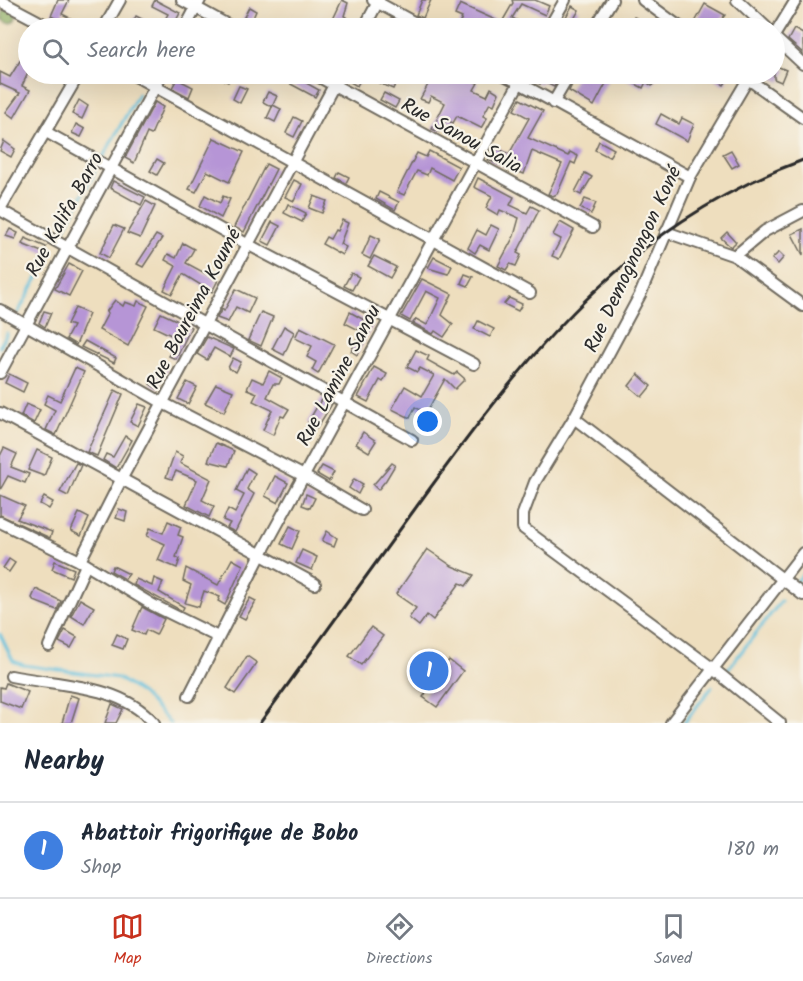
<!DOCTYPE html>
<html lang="en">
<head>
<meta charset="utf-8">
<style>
	body { margin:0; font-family:Kalam,sans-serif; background:#f2f2f3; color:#1f2937 }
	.you { position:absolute; left:428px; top:422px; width:21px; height:21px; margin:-15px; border:4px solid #fff; border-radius:50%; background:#1a73e8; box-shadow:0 0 0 9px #1a73e833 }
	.badge { display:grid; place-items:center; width:39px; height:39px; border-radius:50%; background:#c8321e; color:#fff; font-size:20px; font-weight:700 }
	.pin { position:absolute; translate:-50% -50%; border:3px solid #fff; box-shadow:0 2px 6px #0006 }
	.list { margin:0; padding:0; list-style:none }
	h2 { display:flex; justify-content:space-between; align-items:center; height:78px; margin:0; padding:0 24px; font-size:26px }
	h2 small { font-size:20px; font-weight:400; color:#747a83 }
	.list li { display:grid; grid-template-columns:39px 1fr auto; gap:18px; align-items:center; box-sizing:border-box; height:96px; padding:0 24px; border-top:2px solid #e0e1e3 }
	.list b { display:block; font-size:22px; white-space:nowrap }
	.list p { margin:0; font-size:20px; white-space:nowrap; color:#747a83 }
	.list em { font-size:20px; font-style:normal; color:#747a83 }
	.icon { flex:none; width:33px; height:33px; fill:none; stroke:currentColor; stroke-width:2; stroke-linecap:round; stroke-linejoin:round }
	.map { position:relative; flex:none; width:803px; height:723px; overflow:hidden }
	.search { position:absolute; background:#fff; box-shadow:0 6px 24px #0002; left:18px; right:18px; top:18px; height:66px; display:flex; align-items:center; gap:15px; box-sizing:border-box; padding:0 21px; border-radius:33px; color:#747a83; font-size:22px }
	.sheet { height:174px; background:#fff }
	nav { display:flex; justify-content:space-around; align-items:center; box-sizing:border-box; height:84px; border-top:2px solid #e0e1e3; background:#fff; font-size:16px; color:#747a83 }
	nav a { display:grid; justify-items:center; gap:3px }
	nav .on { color:#c8321e }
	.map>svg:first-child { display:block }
	.forest { fill:#8cac61; stroke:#5c6c46; stroke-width:1.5 }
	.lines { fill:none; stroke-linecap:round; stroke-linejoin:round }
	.stream { stroke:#5dbedb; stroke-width:3 }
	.building { fill:#b695d6 }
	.minor-casing { stroke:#6f6a5e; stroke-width:14 }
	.minor { stroke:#fff; stroke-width:10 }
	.rail { stroke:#2b2b2b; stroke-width:3 }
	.labels { text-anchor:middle; stroke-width:4.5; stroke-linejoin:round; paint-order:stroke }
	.street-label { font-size:20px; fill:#2b2b2b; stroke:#f7f3e8 }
</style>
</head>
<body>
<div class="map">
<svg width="803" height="723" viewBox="0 0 803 723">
	<rect width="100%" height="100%" fill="#f7f3e8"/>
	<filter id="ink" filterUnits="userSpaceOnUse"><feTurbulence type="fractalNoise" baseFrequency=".0167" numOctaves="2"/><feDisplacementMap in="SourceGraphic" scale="12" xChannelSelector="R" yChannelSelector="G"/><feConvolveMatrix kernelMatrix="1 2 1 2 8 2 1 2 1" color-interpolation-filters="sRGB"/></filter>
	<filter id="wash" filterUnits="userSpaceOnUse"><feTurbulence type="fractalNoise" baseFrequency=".008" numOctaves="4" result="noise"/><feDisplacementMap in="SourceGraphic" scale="24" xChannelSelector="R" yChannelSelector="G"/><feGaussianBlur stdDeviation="1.35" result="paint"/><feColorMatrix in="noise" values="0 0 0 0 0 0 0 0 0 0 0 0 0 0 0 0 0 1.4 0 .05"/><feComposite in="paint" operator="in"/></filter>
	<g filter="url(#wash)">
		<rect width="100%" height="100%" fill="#eedebe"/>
		<!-- forest -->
		<circle class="forest" cx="9" cy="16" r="7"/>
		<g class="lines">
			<!-- stream -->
			<g class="stream">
				<path d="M103,157L138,94"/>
				<path d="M62,233L95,172"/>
				<path d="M18,313L50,254"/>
				<path d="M0,347L7,333"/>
				<path d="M796,582L803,574"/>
				<path d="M0,634L13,661L23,665L118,678L142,694L170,723"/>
				<path d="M725,673L781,601"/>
				<path d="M684,723L712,687"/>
			</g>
		</g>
		<g id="blocks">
			<!-- building -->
			<g class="building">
				<path d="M58,0H69L62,14L90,28H70L65,26L66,24L51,16Z"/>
				<path d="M155,0L180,13L172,28H160L168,14L152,6Z"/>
				<path d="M342,0L348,3L344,16L356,23L353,28H329Z"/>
				<path d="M422,0H431L423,18L416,15Z"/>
				<path d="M512,0H535L549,6L545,15L521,4L512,18L532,28H514L502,22L513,3Z"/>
				<path d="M460,4L500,22L498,28H457L462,18L455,15Z"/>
				<path d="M705,4L725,15L715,28H699L694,24Z"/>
				<path d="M572,6L579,10L573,21L587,28H560Z"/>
				<path d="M249,7L256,11L249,27L241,23Z"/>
				<path d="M136,16L159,28H136L131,26Z"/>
				<path d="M634,17L641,20L637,28H629Z"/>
				<path d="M794,29L803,34V53L788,40Z"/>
				<path d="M28,48V73L22,86L30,90L14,118L6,112L20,93L0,84V72L10,77Z"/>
				<path d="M774,65L786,70L781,82L774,79Z"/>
				<path d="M211,74H232L228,82Z"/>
				<path d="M272,74H290L319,90L315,97Z"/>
				<path d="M354,74H363L357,86L350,82Z"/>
				<path d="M383,74H400L393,89L379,83Z"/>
				<path d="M434,74H471L468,79L478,83L474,90L487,96L491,88L499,93L494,105L490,103L483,116L487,118L481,128L457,116L453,123L446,120L439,132L432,129L445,103L431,96L428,102L420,99Z"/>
				<path d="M531,74H562L554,87L542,81L540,84L531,80Z"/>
				<path d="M577,74H611L594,106L569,91Z"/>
				<path d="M617,74H659L652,86L646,82L643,88Z"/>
				<path d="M708,74H720L728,79L724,85Z"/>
				<path d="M177,79L193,87L189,97L172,88Z"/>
				<path d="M239,86L247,89L240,103L233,99Z"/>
				<path d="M268,92L277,96L272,107L263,102Z"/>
				<path d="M384,93L399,101L395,108L380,100Z"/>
				<path d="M520,99L543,111L528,138L568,156L570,152L578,156L575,164L571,162L557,194L553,196L548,194L562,164L532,151L524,174L488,160L495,147L509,154L529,118L514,110Z"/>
				<path d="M79,100L88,106L82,119L72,114Z"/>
				<path d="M155,102L163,107L151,135L147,133L134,163L125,158Z"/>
				<path d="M273,105L281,109L275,122L267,118Z"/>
				<path d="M661,114L679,124L682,118L694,124L687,141L656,124Z"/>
				<path d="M294,117L302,121L294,137L286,133Z"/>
				<path d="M76,124L85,129L81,137L72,133Z"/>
				<path d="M214,138L244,152L229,182L207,171L196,192L189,189Z"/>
				<path d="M4,141L15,149L11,157L0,151Z"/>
				<path d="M599,141L614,149L609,157L595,150Z"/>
				<path d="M731,150L739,164L732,168L723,154Z"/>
				<path d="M429,151L459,167L452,180L430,168L427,175L417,171L404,195L397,192L417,153L426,157Z"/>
				<path d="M157,159L164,163L157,175L150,171Z"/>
				<path d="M266,164L276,169L244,232L234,227Z"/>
				<path d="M339,172L349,177L346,183L336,178Z"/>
				<path d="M585,173L592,177L581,195L575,192Z"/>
				<path d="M478,178L514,197L510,205L527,213L531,206L539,210L517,253L521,255L516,266L510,264L506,270L498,266L514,236L519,218L500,210L498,215L486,208L492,196L474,187Z"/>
				<path d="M294,180L302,184L294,201L285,197Z"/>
				<path d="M113,181L145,197L141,205L110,188Z"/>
				<path d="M379,192L399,202L395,210L376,199Z"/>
				<path d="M205,195L220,203L223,196L230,199L221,218L200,206Z"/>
				<path d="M314,196L327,201L322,213L309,208Z"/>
				<path d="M585,199L596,203L591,214L580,208Z"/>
				<path d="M146,201L155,206L140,238L127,233Z"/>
				<path d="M288,204L306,213L302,222L284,213Z"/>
				<path d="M342,220L348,223L340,244L346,247L342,255L322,244L326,237L330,239L335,230L337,231Z"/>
				<path d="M272,222L280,226L270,245L262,241Z"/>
				<path d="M560,222L574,230L559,259L552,256L561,239L553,235Z"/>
				<path d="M114,225L124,229L109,258L100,253Z"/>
				<path d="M491,225L499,229L489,250L480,245L475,253L468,248L477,230L486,235Z"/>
				<path d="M10,229L18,233L15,239L6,236Z"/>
				<path d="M803,229V255L792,234Z"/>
				<path d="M727,232L736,242L731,247L721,238Z"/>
				<path d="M156,235L162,238L143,267L137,264Z"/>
				<path d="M371,235L380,239L370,259L362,255Z"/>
				<path d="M25,238L46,247L44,253L22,244Z"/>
				<path d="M183,243L194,249L186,263L218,280L212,292L183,274L172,294L164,290L176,266L165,260L168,254L176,258Z"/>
				<path d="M779,252L784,257L778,264L772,259Z"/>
				<path d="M374,256L396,267L390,278L368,266Z"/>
				<path d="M434,257L452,266L448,274L428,268Z"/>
				<path d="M69,264L82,271L69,296L55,289Z"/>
				<path d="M351,273L359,277L352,290L344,286Z"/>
				<path d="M465,274L473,277L468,286L461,283Z"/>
				<path d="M422,279L452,294L442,315L453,324L444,337L435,331L433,334L413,323L416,319L427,325L440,298L426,291L410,321L401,316Z"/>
				<path d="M236,289L255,298L248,313L236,307L228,322L217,318L222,309L224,311Z"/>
				<path d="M509,298L522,304L518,311L504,304Z"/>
				<path d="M115,300L123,306L125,302L136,306L138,301L148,306L128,346L99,330L108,313L106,312Z"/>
				<path d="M75,308L89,314L76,345L66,339L73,326L67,324Z"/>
				<path d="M44,311L51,313L45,327L39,323Z"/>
				<path d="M261,312L273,317L261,346L248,340Z"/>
				<path d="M350,312L373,325L357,355L351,351L361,331L345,323Z"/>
				<path d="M161,313L191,327L176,359L169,356L175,340L172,339L173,336L154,327Z"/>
				<path d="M478,321L494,329L490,337L474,329Z"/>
				<path d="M284,326L294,332L284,355L272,349Z"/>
				<path d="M300,327L334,344L318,374L312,370L316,362L307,357L312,346L295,338Z"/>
				<path d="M207,337L234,349L230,357L214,348L207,360L197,354Z"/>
				<path d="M85,341L116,358L114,363L81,347Z"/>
				<path d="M416,350L429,356L427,360L454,375L457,372L465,379L455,389L445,379L426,413L415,407L410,418L392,409L405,386L422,396L434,375L420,368L417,372L407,367Z"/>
				<path d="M233,358L241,362L236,372L228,368Z"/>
				<path d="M160,365L168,369L158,389L150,384Z"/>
				<path d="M374,367L387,374L383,382L380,380L368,402L358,397Z"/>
				<path d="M75,368L84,372L56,435L46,430L55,410L44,404L48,395L60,401Z"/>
				<path d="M269,371L282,378L279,384H273L267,397L289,409L284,417L281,416L273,435L263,430L272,410L253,401L257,393L247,389L252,378L263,383Z"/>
				<path d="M9,374L27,383L23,392L5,383Z"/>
				<path d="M638,374L651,386L642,397L629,386Z"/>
				<path d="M187,382L197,387L188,404L178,399Z"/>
				<path d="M216,384L233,391L224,412L205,403Z"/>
				<path d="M115,390L123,394L97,456L87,452Z"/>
				<path d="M322,398L332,404L317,428L308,422Z"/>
				<path d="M26,404L40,410L34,423L21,416Z"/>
				<path d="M139,404L147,407L138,426L130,422Z"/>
				<path d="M363,432L376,441L369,452L356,444Z"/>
				<path d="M125,436L132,440L116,468L103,460L106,454L113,457Z"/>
				<path d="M216,443L234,451L228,466L208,461Z"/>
				<path d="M4,448L17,454L11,467L29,474L25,483L8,476L0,490V456Z"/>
				<path d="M37,450L52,457L44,476L28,470Z"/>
				<path d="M175,452L183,456L180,463L211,479L202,500L214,506L209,517L186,505L197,480L176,471L172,479L166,477Z"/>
				<path d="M76,463L81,465L68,496L60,492Z"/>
				<path d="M392,463L395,465L386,480L378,490L373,485Z"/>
				<path d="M322,466L334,472L329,481L317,474Z"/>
				<path d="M247,468L255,473L247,489L254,494L235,532L227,528L230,523L223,520L228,509L235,513L244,495L236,491Z"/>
				<path d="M275,476L288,483L278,503L265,496Z"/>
				<path d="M354,479L363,484L358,494L349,488Z"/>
				<path d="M306,494L315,498L310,508L302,505Z"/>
				<path d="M0,495L25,506L17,519L52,532L50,538L0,515Z"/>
				<path d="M44,497L53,502L49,509L40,504Z"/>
				<path d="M119,509L127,512L125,521L116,518Z"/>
				<path d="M79,513L89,518L81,536L71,531Z"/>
				<path d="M168,521L181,527L178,535L183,537L176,557L180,559L177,568L158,560L165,544L147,536L150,528L163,533Z"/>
				<path d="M290,526L300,531L292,549L281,544Z"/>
				<path d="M327,531L337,538L334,546L322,541Z"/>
				<path d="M427,549L452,566L474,575L466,586L460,583L433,620L427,615L419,626L409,618L416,608L396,594Z"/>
				<path d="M302,550L317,557L312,570L296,563Z"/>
				<path d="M9,559L15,563L9,572L3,568Z"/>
				<path d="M232,559L243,565L225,605L218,601L220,597L204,591L199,607L185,603L191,585L183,581L186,568L218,585Z"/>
				<path d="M55,561L74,569L71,577L52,569Z"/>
				<path d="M113,566L129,574L125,579L111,571Z"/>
				<path d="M154,578L163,582L159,592L184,607L182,611L134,585L136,579L152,586Z"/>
				<path d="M36,589L61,601L57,610L34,601L32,598Z"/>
				<path d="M250,598L256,601L245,619L239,616Z"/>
				<path d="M80,599L94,607L84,624L71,616Z"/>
				<path d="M142,607L164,619L156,635L146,630L144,635L132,630Z"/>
				<path d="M371,627L383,636L361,665L349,656Z"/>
				<path d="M65,630L77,637L71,648L59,642Z"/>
				<path d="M117,634L127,639L123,649L112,645Z"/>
				<path d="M247,656L257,663L235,694L227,688Z"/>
				<path d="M449,660L463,671L437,707L423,697Z"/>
				<path d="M6,683L28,692L21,709L0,701V687L4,688Z"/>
				<path d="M70,695L79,698L71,723H62Z"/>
				<path d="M112,704L123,709L116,723H105Z"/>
			</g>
		</g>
	</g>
	<g filter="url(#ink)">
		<use href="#blocks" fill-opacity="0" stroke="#6f6a5e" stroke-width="1.5"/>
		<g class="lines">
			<!-- minor casing -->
			<g class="minor-casing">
				<g id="minor">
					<path d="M182,0L233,28"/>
					<path d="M373,0L424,28"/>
					<path d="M643,0L681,28"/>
					<path d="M737,0L767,28"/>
					<path d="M0,1L51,28"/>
					<path d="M104,28L120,0"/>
					<path d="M185,28L200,0"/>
					<path d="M364,28L379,0"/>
					<path d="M549,28L565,0"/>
					<path d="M595,28L612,0"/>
					<path d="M774,36L796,0"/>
					<path d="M774,37L803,64"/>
					<path d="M132,74L530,293"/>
					<path d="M314,74L593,227"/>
					<path d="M503,74L690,177"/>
					<path d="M741,74L803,118"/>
					<path d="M751,74L690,177L640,295L574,418L535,482L523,514V528L712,668L780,723"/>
					<path d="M553,103L570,74"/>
					<path d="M46,132L247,244L474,364"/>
					<path d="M0,209L79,74"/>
					<path d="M0,210L412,440"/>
					<path d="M666,232L735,256L803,306"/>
					<path d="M735,256L765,231L803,211"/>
					<path d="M0,310L163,403L304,476L362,510"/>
					<path d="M0,373L162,74"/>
					<path d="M0,413L315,584"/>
					<path d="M574,418L803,595"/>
					<path d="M0,522L80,561L153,605L218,637"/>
					<path d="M80,561L122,478L340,74"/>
					<path d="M49,646L86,565"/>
					<path d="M11,676C58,686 119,683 154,723"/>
					<path d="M189,696L261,554L524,74"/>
					<path d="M671,723L803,553"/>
				</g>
			</g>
			<!-- minor -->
			<use href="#minor" class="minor"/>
			<!-- rail -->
			<path class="rail" d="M260,723C312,651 365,579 417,506C525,358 624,226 803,160"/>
		</g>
	</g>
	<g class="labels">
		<!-- street labels -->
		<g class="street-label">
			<text transform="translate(462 135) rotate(29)" y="7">Rue Sanou Salia</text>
			<text transform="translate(64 214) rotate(-61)" y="7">Rue Kalifa Barro</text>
			<text transform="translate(632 259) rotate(-65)" y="7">Rue Demognongon Koné</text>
			<text transform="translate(193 308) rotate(-62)" y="7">Rue Boureima Koumé</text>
			<text transform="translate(338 375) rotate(-62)" y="7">Rue Lamine Sanou</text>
		</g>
	</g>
</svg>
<div class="you"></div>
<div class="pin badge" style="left:429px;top:671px;background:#3f7fe0">1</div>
<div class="search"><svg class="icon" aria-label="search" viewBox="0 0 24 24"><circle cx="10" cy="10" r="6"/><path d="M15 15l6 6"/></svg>Search here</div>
</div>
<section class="sheet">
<h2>Nearby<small></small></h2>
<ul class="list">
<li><span class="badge" style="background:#3f7fe0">1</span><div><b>Abattoir frigorifique de Bobo</b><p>Shop</p></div><em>180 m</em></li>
</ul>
</section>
<nav>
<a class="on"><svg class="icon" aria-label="map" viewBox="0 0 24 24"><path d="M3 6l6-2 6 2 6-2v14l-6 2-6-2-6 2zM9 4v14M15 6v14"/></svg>Map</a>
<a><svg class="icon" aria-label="directions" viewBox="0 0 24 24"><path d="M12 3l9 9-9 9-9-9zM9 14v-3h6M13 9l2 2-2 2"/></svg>Directions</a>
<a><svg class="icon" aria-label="saved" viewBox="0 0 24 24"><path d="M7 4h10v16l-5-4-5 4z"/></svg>Saved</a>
</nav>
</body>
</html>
